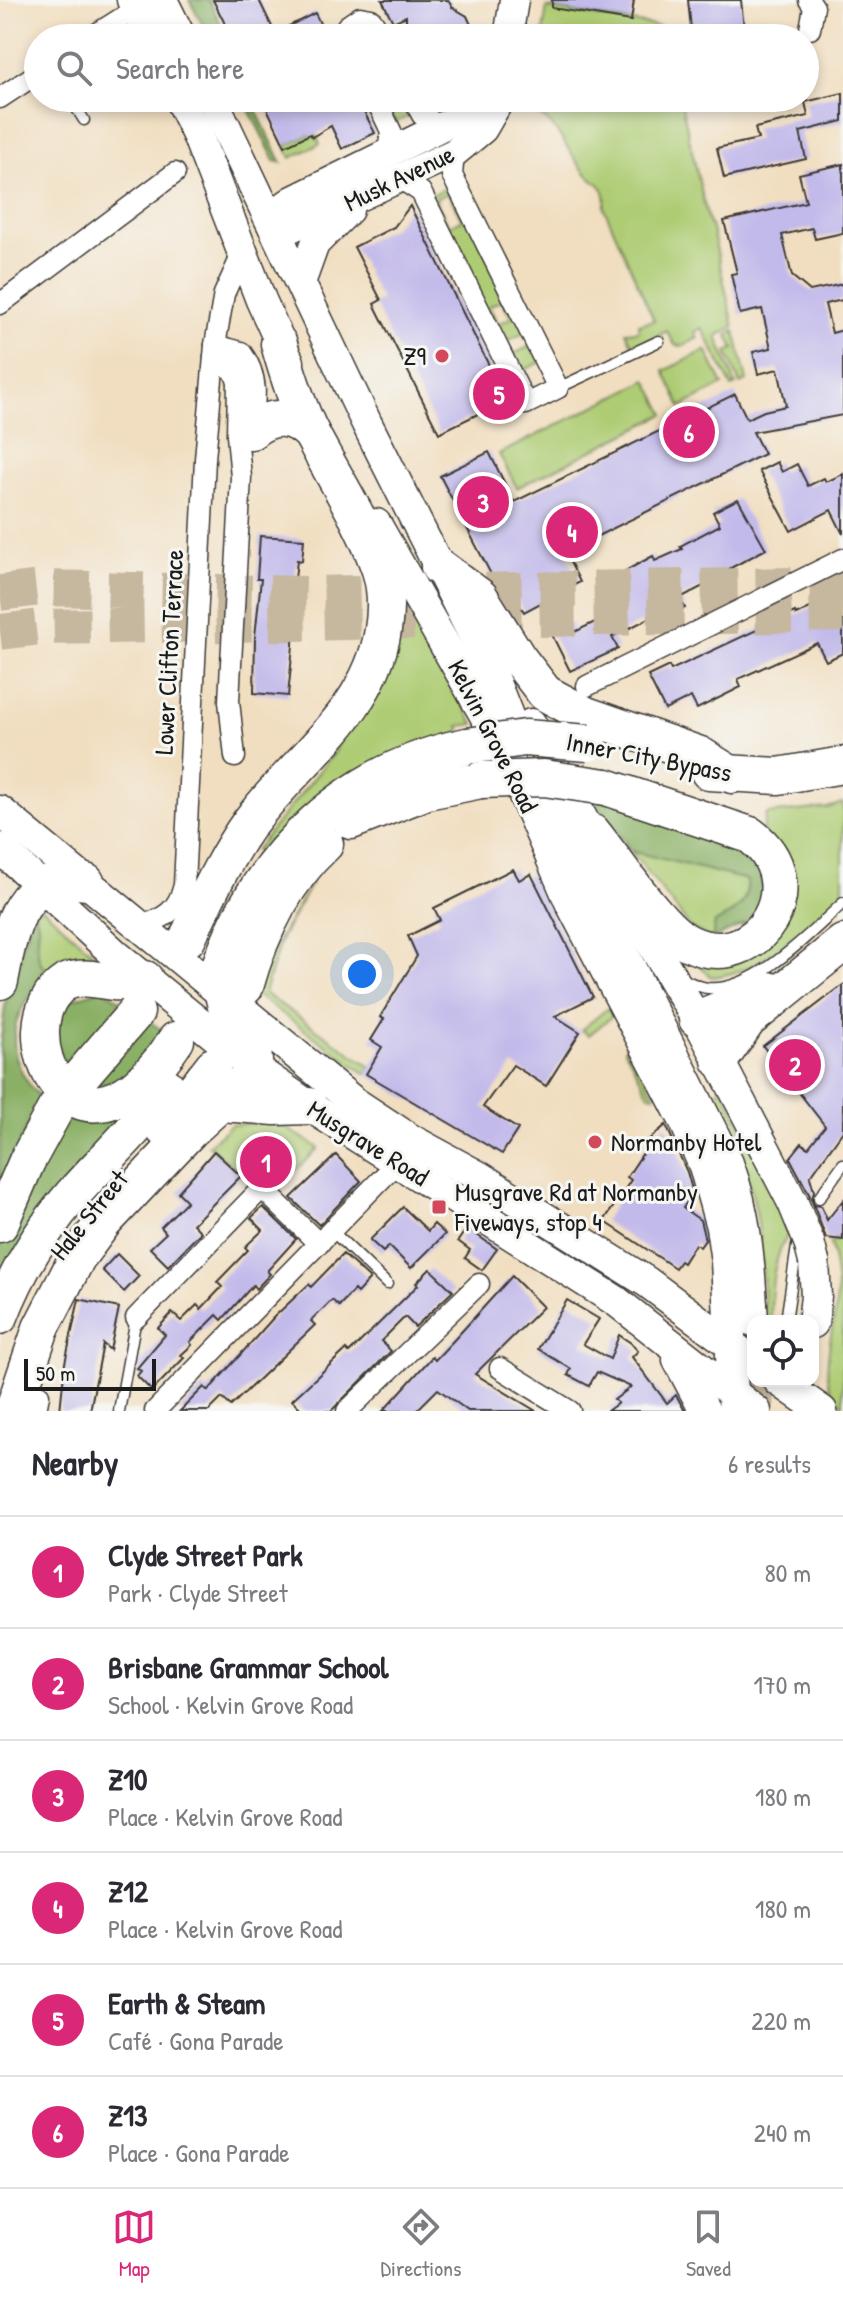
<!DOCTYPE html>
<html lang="en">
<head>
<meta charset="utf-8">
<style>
	body { margin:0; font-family:"Patrick Hand",sans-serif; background:#f7f7f7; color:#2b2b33 }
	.controls { position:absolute; right:24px; bottom:24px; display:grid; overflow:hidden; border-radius:16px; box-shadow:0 4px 12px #0003 }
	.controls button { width:72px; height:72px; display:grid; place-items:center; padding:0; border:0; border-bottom:2px solid #e1e1e2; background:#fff; color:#2b2b33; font:40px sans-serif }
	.scale { position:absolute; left:24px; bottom:20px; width:132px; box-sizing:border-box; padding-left:8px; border:4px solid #1c1c1c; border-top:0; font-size:22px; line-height:28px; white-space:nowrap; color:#1c1c1c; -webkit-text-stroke:6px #f6f6f2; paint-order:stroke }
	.you { position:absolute; left:362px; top:974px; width:28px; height:28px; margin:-20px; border:6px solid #fff; border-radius:50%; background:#1a73e8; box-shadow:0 0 0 12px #1a73e833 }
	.badge { display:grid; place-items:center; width:52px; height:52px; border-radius:50%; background:#db2777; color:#fff; font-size:26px; font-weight:700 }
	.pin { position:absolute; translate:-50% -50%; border:4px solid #fff; box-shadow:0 2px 8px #0006 }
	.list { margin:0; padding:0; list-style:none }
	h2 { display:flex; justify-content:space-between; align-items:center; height:104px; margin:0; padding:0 32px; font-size:34px }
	h2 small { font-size:26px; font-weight:400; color:#7c7c81 }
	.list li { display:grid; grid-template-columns:52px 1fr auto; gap:24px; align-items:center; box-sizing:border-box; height:112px; padding:0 32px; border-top:2px solid #e1e1e2 }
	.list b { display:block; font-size:30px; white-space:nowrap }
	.list p { margin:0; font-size:26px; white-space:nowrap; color:#7c7c81 }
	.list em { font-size:26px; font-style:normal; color:#7c7c81 }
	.icon { flex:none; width:44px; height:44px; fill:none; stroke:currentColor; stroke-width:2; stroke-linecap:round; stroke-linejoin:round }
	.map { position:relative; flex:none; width:843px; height:1411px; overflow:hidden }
	.search { position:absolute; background:#fff; box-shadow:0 4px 12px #0003; left:24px; right:24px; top:24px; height:88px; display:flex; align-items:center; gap:20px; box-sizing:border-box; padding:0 28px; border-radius:44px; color:#7c7c81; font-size:30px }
	.sheet { height:776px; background:#fff }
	nav { display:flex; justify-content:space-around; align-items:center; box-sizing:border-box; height:112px; border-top:2px solid #e1e1e2; background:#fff; font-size:22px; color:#7c7c81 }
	nav a { display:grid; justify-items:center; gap:4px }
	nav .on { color:#db2777 }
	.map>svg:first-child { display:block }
	.green { fill:#aecc73; stroke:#657448; stroke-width:2; fill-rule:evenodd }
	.forest { fill:#8ab065; stroke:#536640; stroke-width:2 }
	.building { fill:#c2baea }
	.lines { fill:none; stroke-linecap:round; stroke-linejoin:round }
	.primary-tunnel { stroke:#c6b79f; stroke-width:30; stroke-dasharray:30 15; stroke-linecap:butt }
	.highway-tunnel { stroke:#c6b79f; stroke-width:36; stroke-dasharray:36 18; stroke-linecap:butt }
	.lane-casing { stroke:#3c3935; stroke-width:13 }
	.street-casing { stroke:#3c3935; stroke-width:23 }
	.secondary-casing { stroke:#3c3935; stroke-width:31 }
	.primary-casing { stroke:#3c3935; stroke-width:33 }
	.highway-casing { stroke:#3c3935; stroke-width:39 }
	.lane { stroke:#fff; stroke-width:10 }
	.street { stroke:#fff; stroke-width:20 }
	.secondary { stroke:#fff; stroke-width:28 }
	.primary { stroke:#fff; stroke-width:30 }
	.highway { stroke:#fff; stroke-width:36 }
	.primary-bridge-casing { stroke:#3c3935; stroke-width:33; stroke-linecap:butt }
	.highway-bridge-casing { stroke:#3c3935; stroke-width:39; stroke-linecap:butt }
	.primary-bridge { stroke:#fff; stroke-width:30 }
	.highway-bridge { stroke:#fff; stroke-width:36 }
	.poi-dot { fill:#d1495b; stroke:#f6f6f2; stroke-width:3 }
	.labels { text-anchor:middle; stroke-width:6; stroke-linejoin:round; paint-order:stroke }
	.street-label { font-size:26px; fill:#1c1c1c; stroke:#f6f6f2 }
	.poi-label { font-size:26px; fill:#1c1c1c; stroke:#f6f6f2; text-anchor:start }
</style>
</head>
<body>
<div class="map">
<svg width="843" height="1411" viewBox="0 0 843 1411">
	<rect width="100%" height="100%" fill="#f6f6f2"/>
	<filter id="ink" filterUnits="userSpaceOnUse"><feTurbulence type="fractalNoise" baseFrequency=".0125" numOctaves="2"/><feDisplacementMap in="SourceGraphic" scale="16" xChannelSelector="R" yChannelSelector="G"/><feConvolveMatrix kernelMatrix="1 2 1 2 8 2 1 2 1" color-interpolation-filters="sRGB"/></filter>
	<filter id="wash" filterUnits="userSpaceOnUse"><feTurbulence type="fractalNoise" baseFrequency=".006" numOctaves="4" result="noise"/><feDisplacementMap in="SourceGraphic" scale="32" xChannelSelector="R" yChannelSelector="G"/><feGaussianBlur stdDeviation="1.8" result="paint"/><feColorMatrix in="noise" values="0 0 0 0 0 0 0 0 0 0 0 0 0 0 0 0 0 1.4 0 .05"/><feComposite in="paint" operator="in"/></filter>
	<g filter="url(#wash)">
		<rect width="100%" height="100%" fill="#f1dec0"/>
		<!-- green -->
		<g class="green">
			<path d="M547,8L662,27L665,38H542Z"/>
			<path d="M400,98H409L416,113L392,124L383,106Z"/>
			<path d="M527,98H680L709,225H711L734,327L717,336L736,385L732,387L702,328L695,332L698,338L682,346L675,345L667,331L634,348L626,332L639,331V324L654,320L604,208C610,186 596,184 585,172C563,147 560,121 524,108Z"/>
			<path d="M310,134L316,135L320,144L291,158L285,146Z"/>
			<path d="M452,185L526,332L501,344L427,197ZM448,193L462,220L449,226L435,199ZM502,300L511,318L498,324L489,306Z"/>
			<path d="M735,331L747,381L740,384L727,352L734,349L728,335Z"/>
			<path d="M533,345L541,362L516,374L507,357Z"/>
			<path d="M706,350L723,385L681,407L664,371Z"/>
			<path d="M647,380L665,414L517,488L499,454Z"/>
			<path d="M396,584L474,724L459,726L461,732L292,820L260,854L255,850L335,752Z"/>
			<path d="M843,803V894C805,926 763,973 711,977L689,955L737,958L766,814L827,808Z"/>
			<path d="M631,851L747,880C749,905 734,912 715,923L712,939L691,928Z"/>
			<path d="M312,882L282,936L264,993L371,1067L366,1074L255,994L261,970Z"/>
			<path d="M39,908L44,909L113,971L53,976C24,955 47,937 34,911Z"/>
			<path d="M608,1008L612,1016L589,1035L581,1030Z"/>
			<path d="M627,1044L655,1095L649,1094L625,1050Z"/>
			<path d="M721,1085L793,1228C772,1253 771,1289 771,1321H765C762,1269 763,1215 743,1166C733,1141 707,1112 721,1085Z"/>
			<path d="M269,1122L286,1128L319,1148L279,1187L266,1176L255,1185L208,1145L231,1125Z"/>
			<path d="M843,1236V1405C812,1385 837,1324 837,1292C837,1275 834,1260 830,1243Z"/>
		</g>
		<!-- forest -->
		<g class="forest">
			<path d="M189,0H209L228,38H210Z"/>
			<path d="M243,98H250L282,163L275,161Z"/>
			<path d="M587,790L761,856L764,915L712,939L715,923C734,912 750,905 747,880L631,851Z"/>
			<path d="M34,911C47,937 24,953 53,976C6,1006 1,1059 41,1098L0,1186V1047L8,982Z"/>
			<path d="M104,989L128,1006L54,1083L46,1007Z"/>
			<path d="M143,1017L169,1035L124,1083L84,1086Z"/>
			<path d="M136,1098L0,1293V1242L6,1222L64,1113Z"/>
		</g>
		<g id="blocks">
			<!-- building -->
			<g class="building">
				<path d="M213,0H259L275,33L315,13L327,38H232Z"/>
				<path d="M382,0H448L452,7L467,16L477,38H406V16L393,22Z"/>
				<path d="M552,0H634L631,21L552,8Z"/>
				<path d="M688,0H741L745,38H692Z"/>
				<path d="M843,93V121L800,132L806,159L724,178L717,148L758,139L755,128L808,116L805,102Z"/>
				<path d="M262,98H357L375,133L342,149L331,126L312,137L310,134L285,146Z"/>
				<path d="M843,164V233L815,239L812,228L782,235L792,276L810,291L843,284V300L825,304L832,333L843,330V415L753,432L764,454L565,552L580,582L524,612L506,582L498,586L496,584L440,476L489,452L514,502L735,394L747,419L764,411L786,406L778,369L758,374L753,352L771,348L762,309L740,314L731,274L737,273L724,221L806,202L799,174Z"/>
				<path d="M410,206L510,408L486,410L439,433L374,304L381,300L354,247L394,227Z"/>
				<path d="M777,462L782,472L797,464L808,486L824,478L826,482L843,474V534L831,510L791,531L759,471Z"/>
				<path d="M738,499L766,549L712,578L713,581L680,598L685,608L660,619L657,614L612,637L618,649L570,671L551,633L570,623L575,632L613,613L599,585L653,556L655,561L682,549L680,546L720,525L713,512Z"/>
				<path d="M260,536L304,539L302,561L297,560L291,618H294L293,645L288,696L254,693L255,637L261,579H257Z"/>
				<path d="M816,605L827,628L843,621V653L826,661L817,643L738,679L741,687L697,709L691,697L665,710L648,676L669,666L671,670L795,612L796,615Z"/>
				<path d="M513,869L519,880L531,874L593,997L555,1016L580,1032L546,1086L513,1065L483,1107L518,1129L502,1154L366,1074L382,1047L371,1040L384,1019L380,1017L417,956L408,936L440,920L434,908Z"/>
				<path d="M843,985V1131L810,1177L814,1191L812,1201L815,1205L821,1206L827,1220L843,1200V1240L826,1238L810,1196L790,1158L802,1143L808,1148L825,1126L763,1046Z"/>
				<path d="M666,1125L687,1172L693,1193L683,1208L700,1220L705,1240L700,1247L695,1244L683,1263L680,1261L675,1268L604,1221L631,1180L627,1177L649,1144L646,1142Z"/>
				<path d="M214,1151L241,1176L193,1224L201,1232L168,1266L150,1248L166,1233L161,1227L187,1201L178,1192Z"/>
				<path d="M336,1155L361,1181L319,1225L291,1198Z"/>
				<path d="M263,1207L296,1239L267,1271L270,1274L256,1289L253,1285L222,1320L217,1315L190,1342L192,1345L181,1355L184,1358L152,1391L137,1376L141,1371L137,1368L165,1335L158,1328L172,1313L181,1321L197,1305L201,1309L222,1287L217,1282L248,1250L245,1247L263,1230L251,1218Z"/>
				<path d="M403,1207L428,1231L434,1224L445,1234L411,1268L389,1246L383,1252L370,1240Z"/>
				<path d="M467,1228L497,1249L482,1270L465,1258L470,1250L458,1241Z"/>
				<path d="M117,1254L139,1276L124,1292L102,1270Z"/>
				<path d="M343,1254L370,1279L357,1293L354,1290L339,1306L332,1300L311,1321L315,1325L231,1406L222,1398L209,1411H180L204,1387L208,1391L274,1317L309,1284L311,1287Z"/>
				<path d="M430,1269L453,1291L415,1327L405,1317L381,1341L391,1351L331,1411H303L292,1400L346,1350L349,1353L418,1285L416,1283Z"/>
				<path d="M512,1276L543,1307L475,1374L536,1411H468L438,1389L416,1411H383L432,1357L435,1360L453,1341Z"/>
				<path d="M79,1299L119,1308L110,1350L103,1344L90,1411H60L65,1363Z"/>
				<path d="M567,1300L599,1319L583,1344L610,1359L619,1335L631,1343L638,1351L632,1357L667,1403L676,1395L685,1411H607L618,1403L614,1400L631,1387L597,1372L589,1386L568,1375L571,1369L538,1349Z"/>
			</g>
		</g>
	</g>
	<g filter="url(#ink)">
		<use href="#blocks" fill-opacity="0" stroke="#3c3935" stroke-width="2"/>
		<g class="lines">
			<!-- primary-tunnel -->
			<path class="primary-tunnel" d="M757,1381L759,1411"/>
			<!-- highway-tunnel -->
			<g class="highway-tunnel">
				<path d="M0,593L42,588L307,594L843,584"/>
				<path d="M0,632L42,627L843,614"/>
			</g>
			<!-- lane casing -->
			<g class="lane-casing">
				<g id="lane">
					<path d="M70,98L84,120"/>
					<path d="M558,388L659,341"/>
					<path d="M684,980C692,983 699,987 708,988C755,992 810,933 843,903"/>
					<path d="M819,1198L843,1164"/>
					<path d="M332,1231L387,1284"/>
					<path d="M786,1321L797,1246"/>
					<path d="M119,1411L136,1318"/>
				</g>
			</g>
			<!-- street casing -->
			<g class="street-casing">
				<g id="street">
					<path d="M809,0L814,7L810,29"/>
					<path d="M90,38L136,9"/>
					<path d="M346,38L347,26L360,17L371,19L384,38"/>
					<path d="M0,98L38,73"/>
					<path d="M375,98L391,131L388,153"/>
					<path d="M413,98L422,115L441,127"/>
					<path d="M401,179L421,192L526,404L558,388L452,175L454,153"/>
					<path d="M0,304L175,173"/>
					<path d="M215,345L241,352C261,378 255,404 250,434"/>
					<path d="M214,357L234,371L238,382L237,435L241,477L229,701L235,757"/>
					<path d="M587,686L843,559"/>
					<path d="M140,926C164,919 178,911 184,885L205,459L215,345L224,294L243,252"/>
					<path d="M136,1318L262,1188L319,1244"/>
					<path d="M500,1368L570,1411"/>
					<path d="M36,1411L39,1395"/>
					<path d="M155,1411L398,1162"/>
					<path d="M347,1411L479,1284"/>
				</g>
			</g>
			<!-- secondary casing -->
			<g class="secondary-casing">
				<g id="secondary">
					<path d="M508,38L514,0"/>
					<path d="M269,217L293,200L459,118L482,98"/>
					<path d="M278,234L454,153L483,129L501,98"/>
					<path d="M301,283L315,244L349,210"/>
				</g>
			</g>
			<!-- primary casing -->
			<g class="primary-casing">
				<g id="primary">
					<path d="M132,0L150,38"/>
					<path d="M162,0L181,38"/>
					<path d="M179,98L198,137L261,300L289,362"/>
					<path d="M212,98L367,424L486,660L514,731"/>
					<path d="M376,524L503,747L570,902L684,1120L704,1166L721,1227L726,1261L734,1411"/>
					<path d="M531,724L632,910L703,1030L793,1203"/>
					<path d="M547,800L728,1163C747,1214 750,1267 753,1321"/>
					<path d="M0,811L354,1102L410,1139L480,1177L647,1282L753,1361"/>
					<path d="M0,848L115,954L253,1067L309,1106L616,1301L756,1411"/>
					<path d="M813,1323L816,1296L814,1262"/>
					<path d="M678,1360L705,1411"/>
					<path d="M779,1381L822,1411"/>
				</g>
			</g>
			<!-- highway casing -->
			<g class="highway-casing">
				<g id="highway">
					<path d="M251,431C272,414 291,415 311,433"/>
					<path d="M439,567L480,597L518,658L545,693L586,715L700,755L732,775"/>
					<path d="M709,772L778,776L843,765"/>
					<path d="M351,821L427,791L481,780"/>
					<path d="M593,833C615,860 660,929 689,943C758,976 815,883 750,835L606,787"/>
					<path d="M187,939C206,899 224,858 250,822C297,759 370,713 383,630C386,611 386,589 380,570C364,523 335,479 312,435C297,405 288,376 279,344"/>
					<path d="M220,966C259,854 349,770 467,746"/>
					<path d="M145,979C135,980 124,983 114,982C97,980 83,975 66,982C0,1023 74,1195 176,1040"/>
					<path d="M0,981C10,929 19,871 86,882"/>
					<path d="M245,987C260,933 284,882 325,844"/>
					<path d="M697,1019L769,990"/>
					<path d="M720,1060L748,1020L843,943"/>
					<path d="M68,1091L136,1012"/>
					<path d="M221,1103L275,1107L309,1106"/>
					<path d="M164,1129L213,1066"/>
					<path d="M0,1224L27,1161L56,1108"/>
					<path d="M0,1316C17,1272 42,1230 73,1194C105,1158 140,1127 167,1087"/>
					<path d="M13,1411L41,1328L77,1258L103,1223L190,1131L250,1076L254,1061L253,1047L230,1023L223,994"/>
				</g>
			</g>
			<!-- lane -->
			<use href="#lane" class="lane"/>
			<!-- street -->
			<use href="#street" class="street"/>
			<!-- secondary -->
			<use href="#secondary" class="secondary"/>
			<!-- primary -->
			<use href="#primary" class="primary"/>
			<!-- highway -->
			<use href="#highway" class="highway"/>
			<!-- primary-bridge casing -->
			<g class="primary-bridge-casing">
				<path id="primary-bridge" d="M793,1203L809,1242L814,1262"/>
			</g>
			<!-- highway-bridge casing -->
			<g class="highway-bridge-casing">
				<g id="highway-bridge">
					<path d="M467,746L525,738L588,743"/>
					<path d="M481,780L544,778L606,787"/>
				</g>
			</g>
			<!-- primary-bridge -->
			<use href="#primary-bridge" class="primary-bridge"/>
			<!-- highway-bridge -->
			<use href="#highway-bridge" class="highway-bridge"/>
		</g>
	</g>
	<!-- markers -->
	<g class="poi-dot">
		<circle cx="442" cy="356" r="8"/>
		<circle cx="595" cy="1142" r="8"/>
		<rect x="431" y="1199" width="16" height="16" rx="4"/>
	</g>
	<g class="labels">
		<!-- street labels -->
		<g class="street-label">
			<text transform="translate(399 178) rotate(-26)" y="9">Musk Avenue</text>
			<text transform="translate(169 652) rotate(-87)" y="9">Lower Clifton Terrace</text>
			<text transform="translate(493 736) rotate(63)" y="9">Kelvin Grove Road</text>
			<text transform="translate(649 757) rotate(11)" y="9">Inner City Bypass</text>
			<text transform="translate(368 1143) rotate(32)" y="9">Musgrave Road</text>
			<text transform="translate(89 1215) rotate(-51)" y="9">Hale Street</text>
		</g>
		<!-- poi labels -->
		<g class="poi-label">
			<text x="426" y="365" text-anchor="end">Z9</text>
			<text x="611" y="1151">Normanby Hotel</text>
			<text x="455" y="1201">Musgrave Rd at Normanby<tspan x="455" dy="30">Fiveways, stop 4</tspan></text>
		</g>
	</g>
</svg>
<div class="controls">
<button><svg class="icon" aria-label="locate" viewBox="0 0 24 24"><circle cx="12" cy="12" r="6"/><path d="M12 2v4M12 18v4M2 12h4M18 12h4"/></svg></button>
</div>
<div class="scale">50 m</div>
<div class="you"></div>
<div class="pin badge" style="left:266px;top:1162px">1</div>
<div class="pin badge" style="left:795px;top:1065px">2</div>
<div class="pin badge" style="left:483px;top:502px">3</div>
<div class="pin badge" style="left:572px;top:532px">4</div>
<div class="pin badge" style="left:499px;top:394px">5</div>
<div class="pin badge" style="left:689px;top:432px">6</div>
<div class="search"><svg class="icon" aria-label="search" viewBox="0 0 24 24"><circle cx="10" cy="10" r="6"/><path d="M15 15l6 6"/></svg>Search here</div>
</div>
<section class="sheet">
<h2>Nearby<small>6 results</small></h2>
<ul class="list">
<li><span class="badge">1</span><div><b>Clyde Street Park</b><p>Park · Clyde Street</p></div><em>80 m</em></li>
<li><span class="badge">2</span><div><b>Brisbane Grammar School</b><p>School · Kelvin Grove Road</p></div><em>170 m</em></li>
<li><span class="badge">3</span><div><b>Z10</b><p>Place · Kelvin Grove Road</p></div><em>180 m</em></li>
<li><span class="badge">4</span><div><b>Z12</b><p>Place · Kelvin Grove Road</p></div><em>180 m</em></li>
<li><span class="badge">5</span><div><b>Earth &amp; Steam</b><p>Café · Gona Parade</p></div><em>220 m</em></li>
<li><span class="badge">6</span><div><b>Z13</b><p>Place · Gona Parade</p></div><em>240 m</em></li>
</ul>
</section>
<nav>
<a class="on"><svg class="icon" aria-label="map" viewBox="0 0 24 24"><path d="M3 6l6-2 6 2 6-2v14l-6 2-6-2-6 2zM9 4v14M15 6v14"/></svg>Map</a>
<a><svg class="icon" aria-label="directions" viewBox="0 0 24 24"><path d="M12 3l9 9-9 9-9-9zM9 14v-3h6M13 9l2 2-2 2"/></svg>Directions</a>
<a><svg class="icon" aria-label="saved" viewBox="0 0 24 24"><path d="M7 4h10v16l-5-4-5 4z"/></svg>Saved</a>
</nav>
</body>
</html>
